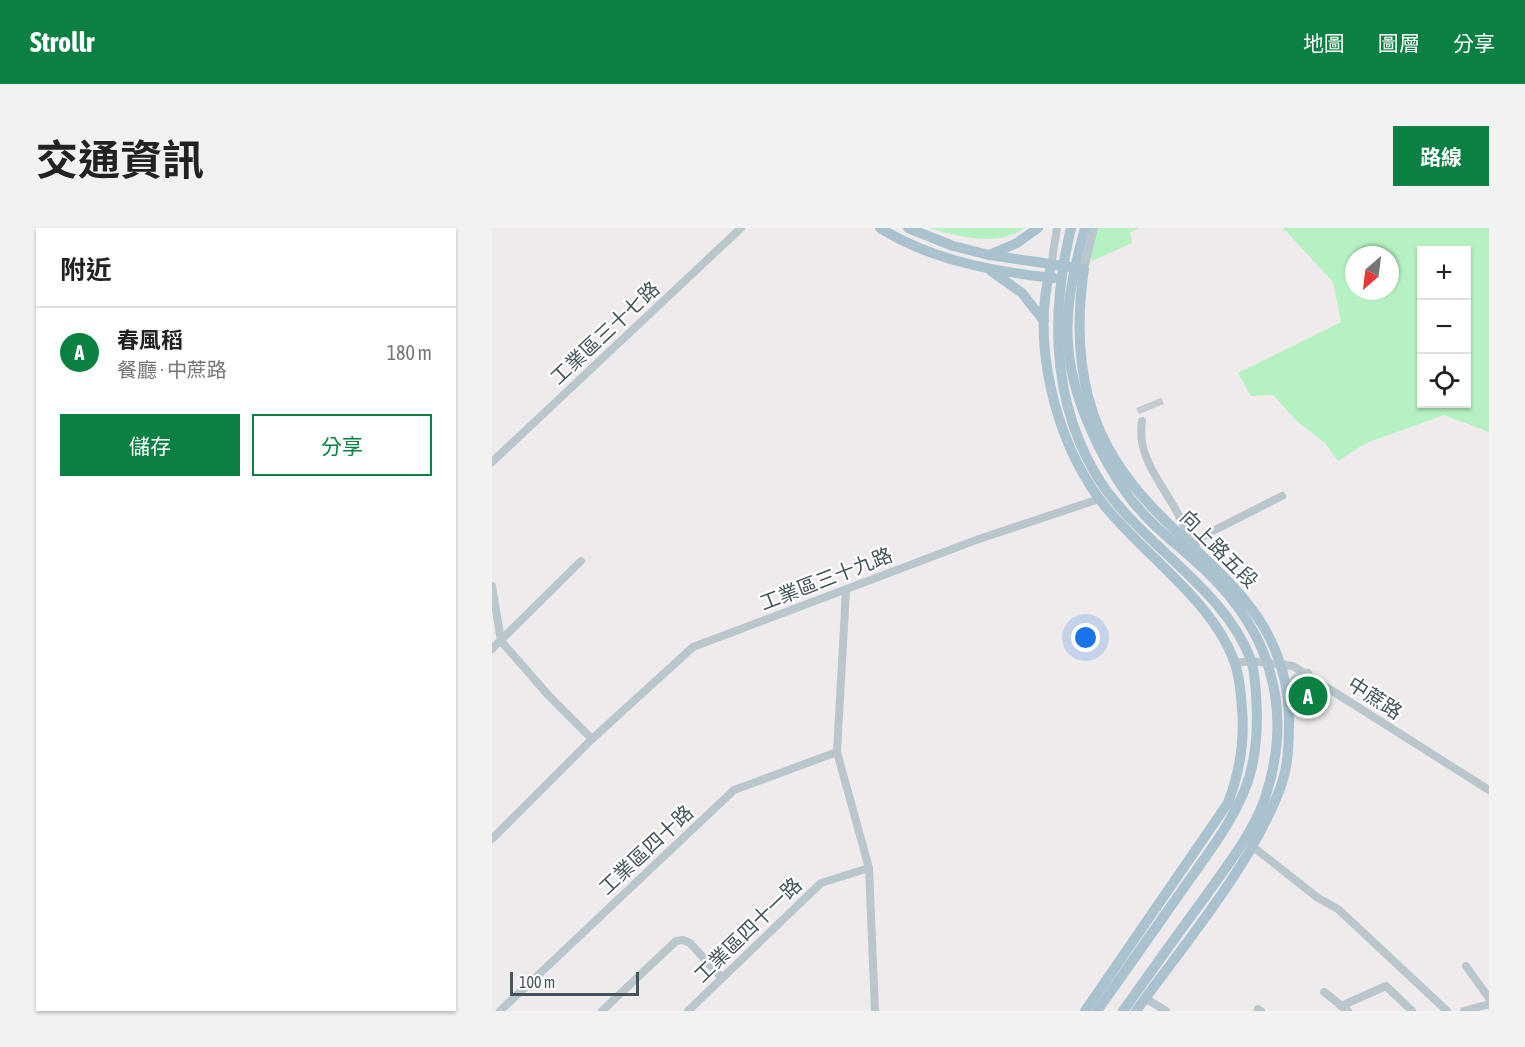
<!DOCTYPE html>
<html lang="zh-TW">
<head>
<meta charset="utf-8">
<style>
	body { margin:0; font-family:"Asap Condensed","Noto Sans TC",sans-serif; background:#f2f2f2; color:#222 }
	.controls { position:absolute; right:18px; top:18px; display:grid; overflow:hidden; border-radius:0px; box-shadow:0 2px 4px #0004 }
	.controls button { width:54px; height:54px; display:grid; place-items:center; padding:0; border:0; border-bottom:2px solid #e0e0e0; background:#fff; color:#222; font:30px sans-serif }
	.compass { position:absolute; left:853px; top:18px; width:54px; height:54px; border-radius:50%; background:#fff; box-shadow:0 2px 4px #0004; rotate:208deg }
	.scale { position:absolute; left:18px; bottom:15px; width:129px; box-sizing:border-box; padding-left:6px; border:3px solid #43545a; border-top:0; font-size:16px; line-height:21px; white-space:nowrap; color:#43545a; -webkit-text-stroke:4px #fff; paint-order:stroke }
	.you { position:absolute; left:594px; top:410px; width:21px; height:21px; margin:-15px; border:4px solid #fff; border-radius:50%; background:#1a73e8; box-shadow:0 0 0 9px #1a73e833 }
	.badge { display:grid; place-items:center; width:39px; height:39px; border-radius:50%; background:#0b8043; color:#fff; font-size:20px; font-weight:700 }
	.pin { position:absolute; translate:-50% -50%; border:3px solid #fff; box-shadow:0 2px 6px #0006 }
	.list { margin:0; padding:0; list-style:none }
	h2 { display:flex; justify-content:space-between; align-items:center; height:78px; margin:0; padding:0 24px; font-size:26px }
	h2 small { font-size:20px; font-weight:400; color:#767676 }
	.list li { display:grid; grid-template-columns:39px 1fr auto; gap:18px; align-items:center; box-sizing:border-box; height:90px; padding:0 24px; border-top:2px solid #e0e0e0 }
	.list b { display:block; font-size:22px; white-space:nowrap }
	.list p { margin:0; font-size:20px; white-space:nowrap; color:#767676 }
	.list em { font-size:20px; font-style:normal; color:#767676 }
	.actions { display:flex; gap:12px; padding:18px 24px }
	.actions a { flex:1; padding:14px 0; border:2px solid #0b8043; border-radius:0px; text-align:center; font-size:21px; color:#0b8043 }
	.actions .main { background:#0b8043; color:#fff }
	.icon { flex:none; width:33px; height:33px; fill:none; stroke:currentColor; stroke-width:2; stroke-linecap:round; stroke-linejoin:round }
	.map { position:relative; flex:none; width:997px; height:783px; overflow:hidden; border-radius:0px }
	header { display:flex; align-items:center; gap:36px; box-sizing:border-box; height:84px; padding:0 30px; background:#0b8043; color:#fff }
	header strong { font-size:28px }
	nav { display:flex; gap:33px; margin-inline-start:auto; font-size:21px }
	.intro { display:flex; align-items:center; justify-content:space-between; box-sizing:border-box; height:144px; padding:0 36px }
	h1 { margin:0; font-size:42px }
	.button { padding:15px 27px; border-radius:0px; background:#0b8043; color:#fff; font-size:21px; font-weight:700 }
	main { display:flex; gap:36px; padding:0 36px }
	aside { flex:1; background:#fff; border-radius:0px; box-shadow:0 2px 4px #0004 }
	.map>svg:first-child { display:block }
	.green { fill:#b5f1c1; fill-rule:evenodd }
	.building { fill:#c5cbcf }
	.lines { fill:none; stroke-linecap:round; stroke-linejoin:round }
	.minor { stroke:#b9c7cd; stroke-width:8 }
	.major { stroke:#a9c2ce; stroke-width:10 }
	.labels { text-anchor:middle; stroke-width:4.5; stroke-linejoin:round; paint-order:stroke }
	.street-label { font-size:20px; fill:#43545a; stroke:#fff }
</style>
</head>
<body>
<header>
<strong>Strollr</strong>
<nav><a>地圖</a><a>圖層</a><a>分享</a></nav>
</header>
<div class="intro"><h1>交通資訊</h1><a class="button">路線</a></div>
<main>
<aside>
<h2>附近<small></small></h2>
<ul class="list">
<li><span class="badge">A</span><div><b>春風稻</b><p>餐廳 · 中蔗路</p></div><em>180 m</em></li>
</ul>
<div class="actions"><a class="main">儲存</a><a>分享</a></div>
</aside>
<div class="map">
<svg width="997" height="783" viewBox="0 0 997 783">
	<rect width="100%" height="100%" fill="#efebec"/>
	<!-- green -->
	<g class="green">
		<path d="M437,0H533C505,19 467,9 437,0Z"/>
		<path d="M600,0H646L638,5L640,15L600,33L595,17Z"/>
		<path d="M791,0H997V204L952,187L874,215L846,233L833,215L806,194L781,167L759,168L746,145L849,94L841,54ZM974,22V176H930V22ZM862,27H898V63H862Z"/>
	</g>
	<!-- building -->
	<path class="building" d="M669,170L672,176L647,186L644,180Z"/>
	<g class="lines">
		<!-- minor -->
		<g class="minor">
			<path d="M559,38L565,0"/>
			<path d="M592,41L602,0"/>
			<path d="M650,193C644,228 670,256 685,284C691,295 696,307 701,319L713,307L790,268"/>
			<path d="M0,234L249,0"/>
			<path d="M0,358L9,413"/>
			<path d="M354,362L345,524L377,640L383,783"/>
			<path d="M0,421L89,333"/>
			<path d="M743,435L759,433L801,438L997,562"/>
			<path d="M796,459L804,450L816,445"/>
			<path d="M100,511L201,419L484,312L607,271"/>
			<path d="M0,611L100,511L57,468L9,413"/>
			<path d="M760,618L826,670L846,681L955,783"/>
			<path d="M974,738L997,770"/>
			<path d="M832,764L856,783"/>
			<path d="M653,770L674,783"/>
			<path d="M849,778L894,758L920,783"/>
			<path d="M766,781L769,783"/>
			<path d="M8,783L242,562L345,524"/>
			<path d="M110,783L184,713L191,712L198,715L230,750"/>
			<path d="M196,783L329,655L377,640"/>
			<path d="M972,783L997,776"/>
		</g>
		<!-- major -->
		<g class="major">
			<path d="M388,0C439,32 503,44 562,50"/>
			<path d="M416,0L461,18L497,27L592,41C582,108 587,175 624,233C684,328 793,361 797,488C797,510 797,533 790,555C763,633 693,715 644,783"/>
			<path d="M579,0C559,83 559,169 603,245C643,314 731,357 759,432C764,447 764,470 765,486C765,511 763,537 753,561C739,597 713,629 691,661C662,702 634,742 605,783"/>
			<path d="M593,0C583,37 573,77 576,116C579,167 608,230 638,270C663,303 698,325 726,355C784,417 800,492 772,573C759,608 734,639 713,669C685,707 658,745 631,783"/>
			<path d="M497,27L525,15L546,0"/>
			<path d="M559,38C539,113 562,209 608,272C648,325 722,372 743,436C748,450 749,466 750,481C753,514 748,543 736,575L593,783"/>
			<path d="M499,43L530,65L552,93"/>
		</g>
	</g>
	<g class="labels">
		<!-- street labels -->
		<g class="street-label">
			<text transform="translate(113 105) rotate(-43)" y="7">工業區三十七路</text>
			<text transform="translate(727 321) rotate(45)" y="7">向上路五段</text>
			<text transform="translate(334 351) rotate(-21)" y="7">工業區三十九路</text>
			<text transform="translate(883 470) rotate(33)" y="7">中蔗路</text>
			<text transform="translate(154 622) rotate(-43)" y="7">工業區四十路</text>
			<text transform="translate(256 702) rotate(-44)" y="7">工業區四十一路</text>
		</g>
	</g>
</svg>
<div class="controls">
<button>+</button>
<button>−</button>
<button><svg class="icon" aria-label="locate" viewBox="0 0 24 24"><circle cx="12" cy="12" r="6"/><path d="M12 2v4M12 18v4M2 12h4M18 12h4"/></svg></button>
</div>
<svg class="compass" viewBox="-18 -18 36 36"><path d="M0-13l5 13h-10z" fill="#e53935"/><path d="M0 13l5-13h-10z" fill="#767676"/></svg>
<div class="scale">100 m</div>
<div class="you"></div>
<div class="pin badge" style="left:816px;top:468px">A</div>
</div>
</main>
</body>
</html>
